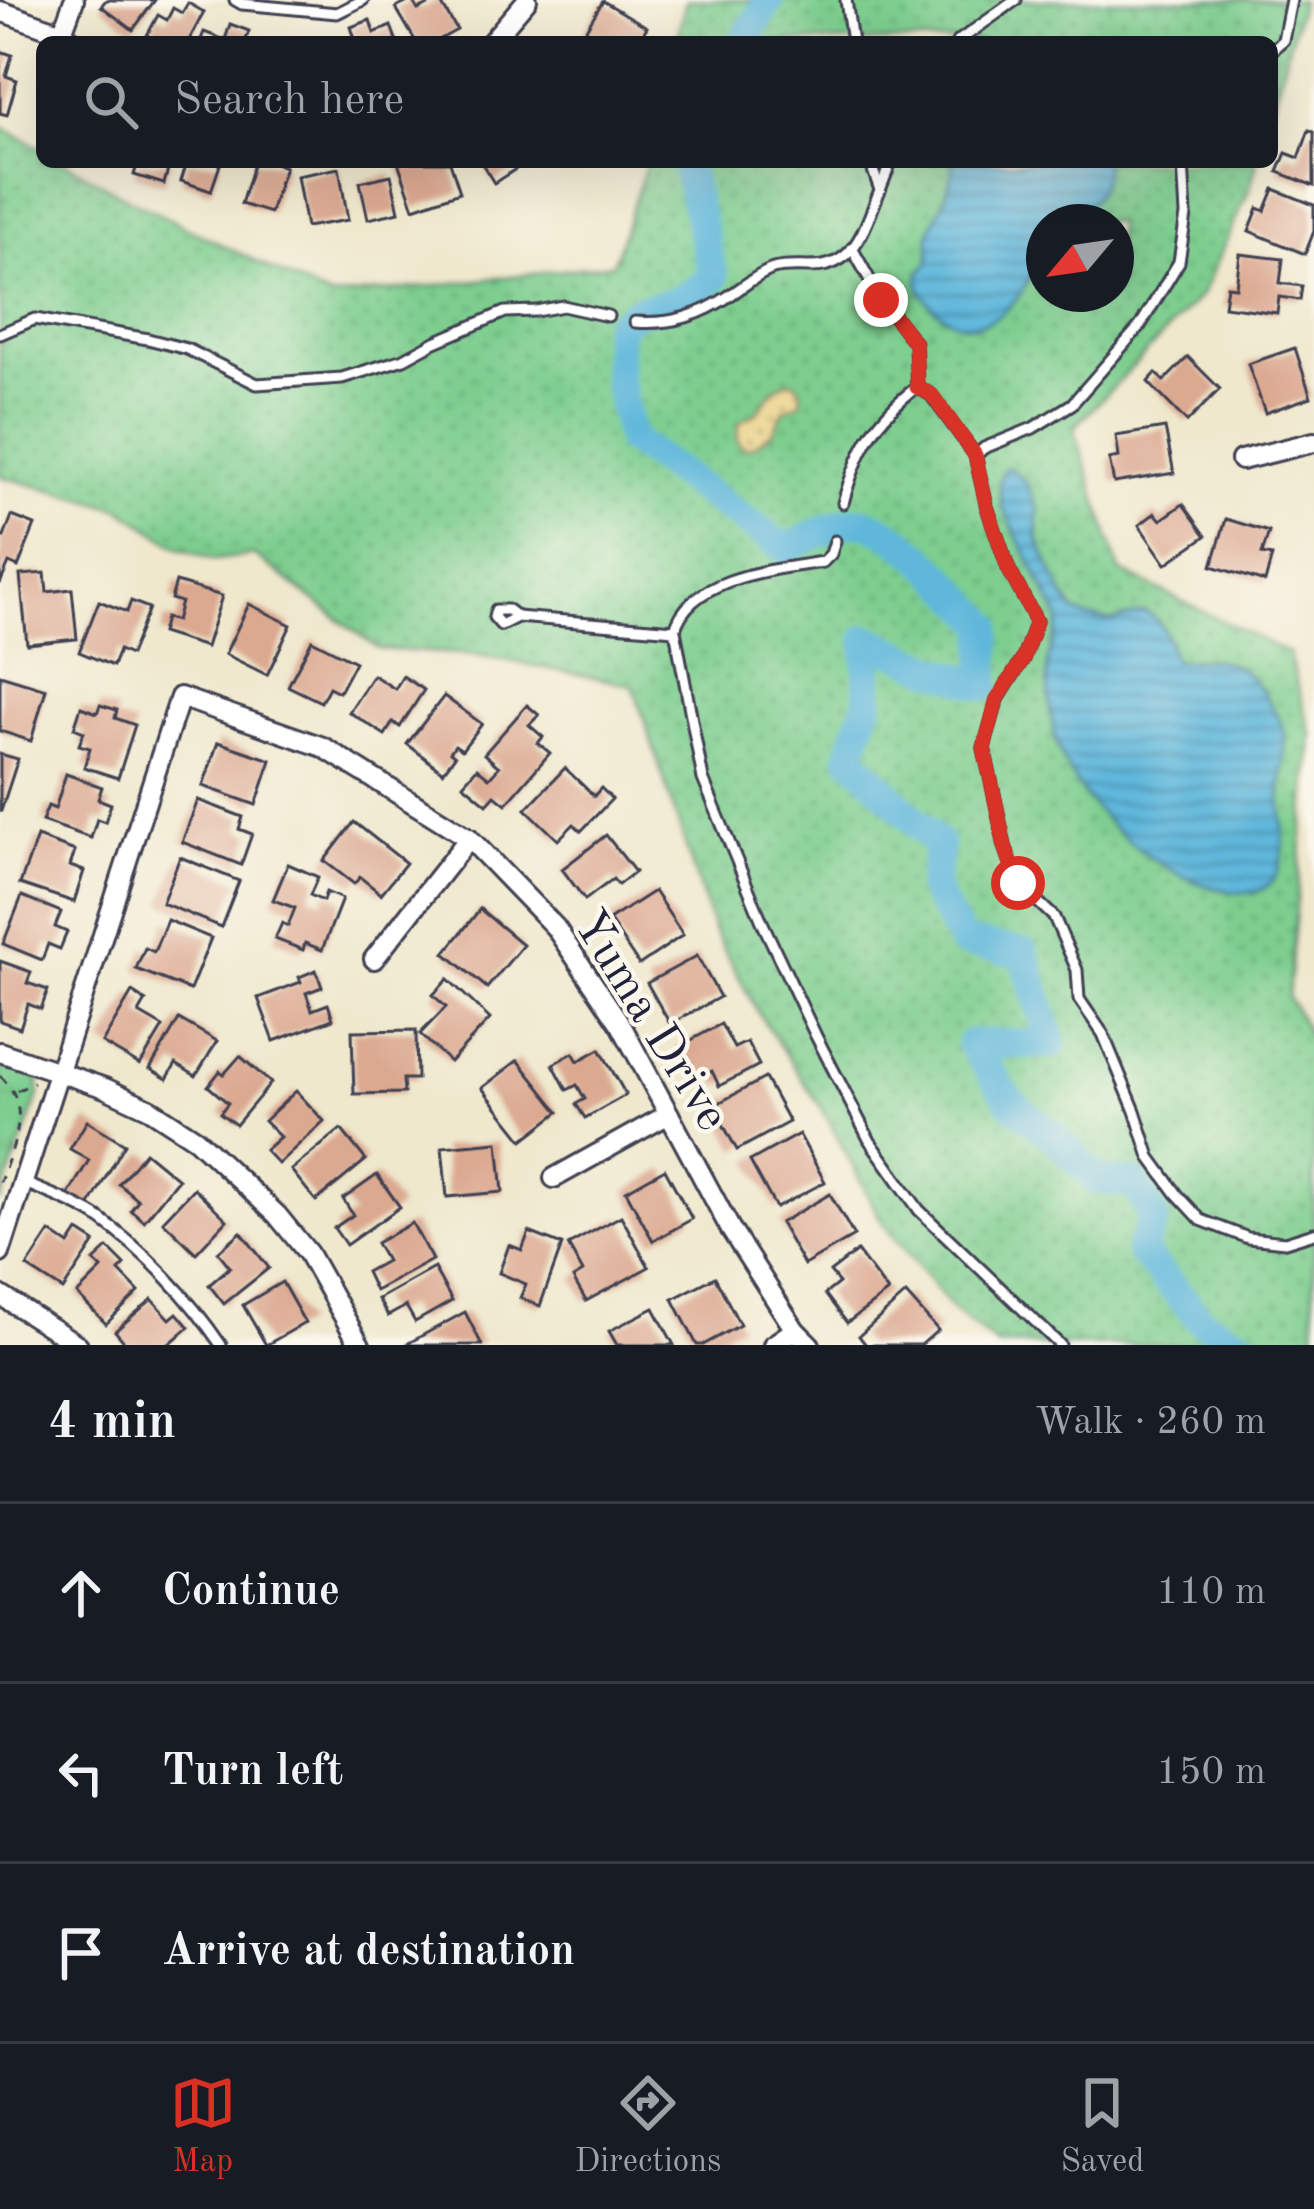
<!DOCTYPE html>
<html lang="en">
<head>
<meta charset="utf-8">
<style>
	body { margin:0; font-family:"Old Standard TT",serif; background:#242831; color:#f1f3f6 }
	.compass { position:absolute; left:1026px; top:204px; width:108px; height:108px; border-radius:50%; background:#171b24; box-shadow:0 12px 48px #0002; rotate:241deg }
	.stop { position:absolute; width:36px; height:36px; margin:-27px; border:9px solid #d93025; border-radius:50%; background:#fff }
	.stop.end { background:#d93025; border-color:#fff; box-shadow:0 3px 12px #0008 }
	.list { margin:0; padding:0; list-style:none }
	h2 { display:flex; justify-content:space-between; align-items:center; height:156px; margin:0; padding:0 48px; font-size:51px }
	h2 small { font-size:39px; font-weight:400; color:#9ea1a6 }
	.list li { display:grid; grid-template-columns:78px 1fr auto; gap:36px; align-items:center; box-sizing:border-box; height:180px; padding:0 48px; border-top:3px solid #363941 }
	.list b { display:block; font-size:45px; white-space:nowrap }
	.list em { font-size:39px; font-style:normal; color:#9ea1a6 }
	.icon { flex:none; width:66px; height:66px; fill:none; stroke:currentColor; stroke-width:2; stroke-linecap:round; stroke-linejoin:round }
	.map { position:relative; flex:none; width:1314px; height:1345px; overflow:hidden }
	.search { position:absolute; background:#171b24; box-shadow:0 12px 48px #0002; left:36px; right:36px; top:36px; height:132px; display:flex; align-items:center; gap:30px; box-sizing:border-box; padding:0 42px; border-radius:18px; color:#9ea1a6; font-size:45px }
	.sheet { height:696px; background:#171b24 }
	nav { display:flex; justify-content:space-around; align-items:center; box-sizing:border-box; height:168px; border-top:3px solid #363941; background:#171b24; font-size:33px; color:#9ea1a6 }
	nav a { display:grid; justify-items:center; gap:6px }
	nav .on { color:#d93025 }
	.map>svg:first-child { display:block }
	.grass { fill:url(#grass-dots); stroke:#507865; stroke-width:3; fill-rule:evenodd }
	.sand { fill:url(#sand-dots); stroke:#887e6c; stroke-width:3 }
	.park { fill:url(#park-tufts); stroke:#507865; stroke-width:3 }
	.water { fill:url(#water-rules); stroke:#406c8b; stroke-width:3 }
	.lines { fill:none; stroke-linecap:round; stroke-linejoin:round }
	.river { stroke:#5eb7db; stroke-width:30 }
	.building { fill:#dba890 }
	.service-casing { stroke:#414051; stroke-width:15 }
	.minor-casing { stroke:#414051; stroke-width:24 }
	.path { stroke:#414051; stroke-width:3; stroke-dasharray:9 9; stroke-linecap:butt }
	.service { stroke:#fff; stroke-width:9 }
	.minor { stroke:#fff; stroke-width:18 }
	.route { stroke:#d93025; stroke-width:15 }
	.labels { text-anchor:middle; stroke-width:9; stroke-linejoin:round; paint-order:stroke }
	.street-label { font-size:48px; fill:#22223b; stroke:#fbf7ec }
</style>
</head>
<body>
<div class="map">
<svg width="1314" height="1345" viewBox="0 0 1314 1345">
	<defs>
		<pattern id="grass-dots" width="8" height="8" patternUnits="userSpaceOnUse" patternTransform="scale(3)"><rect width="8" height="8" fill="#7dce8f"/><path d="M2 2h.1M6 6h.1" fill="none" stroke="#6cb17c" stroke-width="1.8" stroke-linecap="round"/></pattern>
		<pattern id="sand-dots" width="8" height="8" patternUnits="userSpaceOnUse" patternTransform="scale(3)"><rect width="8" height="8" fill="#eeda9e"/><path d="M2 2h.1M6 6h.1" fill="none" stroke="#ccbb89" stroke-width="1.8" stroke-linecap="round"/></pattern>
		<pattern id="park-tufts" width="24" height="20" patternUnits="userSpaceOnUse" patternTransform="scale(3)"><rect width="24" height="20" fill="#7dce8f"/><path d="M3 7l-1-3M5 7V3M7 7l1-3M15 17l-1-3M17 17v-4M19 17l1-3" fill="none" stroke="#6cb17c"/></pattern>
		<pattern id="water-rules" width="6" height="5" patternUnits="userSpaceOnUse" patternTransform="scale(3)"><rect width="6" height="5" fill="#5eb7db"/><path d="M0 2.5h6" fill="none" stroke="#4d94b3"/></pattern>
	</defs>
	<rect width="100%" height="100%" fill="#fbf7ec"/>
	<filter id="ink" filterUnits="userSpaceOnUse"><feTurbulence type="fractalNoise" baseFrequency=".00833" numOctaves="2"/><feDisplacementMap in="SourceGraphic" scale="24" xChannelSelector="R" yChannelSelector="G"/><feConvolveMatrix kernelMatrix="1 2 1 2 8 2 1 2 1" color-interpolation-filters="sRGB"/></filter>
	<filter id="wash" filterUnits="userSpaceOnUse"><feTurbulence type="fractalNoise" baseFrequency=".004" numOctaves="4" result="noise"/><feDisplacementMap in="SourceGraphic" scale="48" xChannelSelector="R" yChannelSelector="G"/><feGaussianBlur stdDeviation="2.7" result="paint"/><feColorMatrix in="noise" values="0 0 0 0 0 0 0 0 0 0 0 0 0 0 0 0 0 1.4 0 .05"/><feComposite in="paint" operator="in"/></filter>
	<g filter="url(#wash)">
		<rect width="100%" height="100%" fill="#efe8cd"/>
		<!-- grass -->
		<g class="grass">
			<path d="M686,0H1301L1272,107V42H676Z"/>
			<path d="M0,126L42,149V162H64L129,199L330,298L613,264L647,162H1257L1250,188L1202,294L1074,428L1120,571L1288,653L1312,735L1288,997L1314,1044V1345H997L953,1310L883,1224L823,1110L759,1014L713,930L633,685L478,655L379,649L254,555L214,560L180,548L119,508L0,476ZM1044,222H1116V294H1044Z"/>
		</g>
		<!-- sand -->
		<path class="sand" d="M791,381C801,384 804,394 800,403L784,410L773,432L750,448L743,447L737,440L739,423C744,419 751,417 756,413C768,400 771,386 791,381Z"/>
		<!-- park -->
		<path class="park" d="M0,1061L29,1070L39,1080V1095L0,1202Z"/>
		<!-- water -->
		<g class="water">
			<path d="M955,162H1105C1104,197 1080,222 1044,222C1044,259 1019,316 977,325C956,330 914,300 919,276C921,268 927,268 929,260C932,252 927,242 930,232C933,221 941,210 945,198C949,187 951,174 955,162Z"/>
			<path d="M1010,467L1027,484L1038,510L1037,537L1064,596L1075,612L1087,617L1112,621L1145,612C1166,621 1167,641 1174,661C1220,658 1242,657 1267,699C1274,709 1281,721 1284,732C1288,752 1280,776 1281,797C1283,823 1290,865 1268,885C1253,898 1233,892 1215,888C1153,872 1077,807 1057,744C1051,723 1046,684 1048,662C1050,647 1059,633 1059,618L1002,506L999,483L1004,469Z"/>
		</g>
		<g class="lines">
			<!-- river -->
			<g class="river">
				<path d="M744,42L769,0"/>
				<path d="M685,162L714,278L675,302L637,310L617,326V376L630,440L786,549C805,540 826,528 847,522C889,511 960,596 988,625L985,686L934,669L867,639L869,700L850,755L939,845L932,888L962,942L1024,953L1052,1044H971L1012,1103L1056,1138L1097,1180L1135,1184L1154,1219L1140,1251L1203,1322L1247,1345"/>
			</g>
		</g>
		<g id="blocks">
			<!-- building -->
			<g class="building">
				<path d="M106,0H155L133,30L101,6Z"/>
				<path d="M412,0L418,10L439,0L457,30L435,42H416L396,8Z"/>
				<path d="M603,1L647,27L638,42H596L583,34Z"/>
				<path d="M188,3L204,12L188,42H151L145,39L158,15L167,20L173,8L182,13Z"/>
				<path d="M370,20L374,33L391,26L397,42H356L351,27Z"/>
				<path d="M230,24L249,31L245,42H200L204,32L225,40Z"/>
				<path d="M0,51L12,55L6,76L17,80L7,115L0,113Z"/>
				<path d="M1309,130L1314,132V186L1278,172L1286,153L1299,158Z"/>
				<path d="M138,162H170L164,184L134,175Z"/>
				<path d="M187,162H221L211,191L181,181Z"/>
				<path d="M254,162H272L285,167L270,213L241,204Z"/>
				<path d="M398,162H450L460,192L414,208Z"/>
				<path d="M481,162H520L522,165L494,183Z"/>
				<path d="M339,168L348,220L306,227L297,176Z"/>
				<path d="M391,175L399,212L368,219L360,182Z"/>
				<path d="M1274,189L1314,205V231L1305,254L1249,231L1258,208L1265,211Z"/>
				<path d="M1240,254L1283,259L1280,283L1302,286L1300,300L1279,297L1277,313L1224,306L1227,286L1236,287Z"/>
				<path d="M1295,348L1311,397L1265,413L1248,364Z"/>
				<path d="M1188,357L1220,389L1187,422L1148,382L1156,373L1164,381Z"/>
				<path d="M1165,428L1174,473L1114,483L1109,459L1119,457L1116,436Z"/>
				<path d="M1183,504L1206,536L1166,564L1139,525L1155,513L1161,520Z"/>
				<path d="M12,516L35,525L18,567L9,563L0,584V536L4,537Z"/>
				<path d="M1226,519L1269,532L1262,554L1272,556L1265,582L1212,566Z"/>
				<path d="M45,573L47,592L72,589L77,639L27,644L20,575Z"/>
				<path d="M176,582L222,596L206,647L161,633L165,618L176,621L181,602L171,599Z"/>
				<path d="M99,601L127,612L131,601L149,608L130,655L119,650L113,666L79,652Z"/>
				<path d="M249,604L291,625L267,675L225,654Z"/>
				<path d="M312,640L355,662L339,692L329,687L321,702L288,686Z"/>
				<path d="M0,675L46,689L31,741L0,731Z"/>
				<path d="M373,675L395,689L403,676L424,690L400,727L393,722L385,735L349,712Z"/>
				<path d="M444,696L482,724L462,750L455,745L450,752L455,756L443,772L407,744Z"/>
				<path d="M100,705L117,710L115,718L135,725L118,778L84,767L90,748L79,745L84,732L74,728L81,707L97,713Z"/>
				<path d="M527,705L539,715L529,725L543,737L538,743L550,753L506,804L495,795L487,804L463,784L477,768L489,778L499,767L484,754Z"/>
				<path d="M218,742L271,760L256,805L203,786Z"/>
				<path d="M0,754L18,759L1,811H0Z"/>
				<path d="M565,768L594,796L601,788L612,799L581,831L574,824L558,840L526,809Z"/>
				<path d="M66,774L102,787L98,799L111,804L105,822L97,819L91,838L42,821L48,806L55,809Z"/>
				<path d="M198,800L243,817L239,829L252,834L241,865L182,842Z"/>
				<path d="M354,822L406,863L381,894L360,877L354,884L324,861Z"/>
				<path d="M606,835L635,872L618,885L613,879L585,900L562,869Z"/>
				<path d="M37,837L75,851L70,866L84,871L74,902L20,884Z"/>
				<path d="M180,857L239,881L221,927L162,903Z"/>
				<path d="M288,864L318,877L310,895L323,901L326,892L342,899L322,950L305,943L303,950L275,939L282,923L288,926L295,908L273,900Z"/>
				<path d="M654,891L683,935L639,965L609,920Z"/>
				<path d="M22,896L61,912L55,927L67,932L60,949L48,944L42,960L3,944Z"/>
				<path d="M480,909L523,945L487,988L445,953Z"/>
				<path d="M167,920L211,938L190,990L136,969L145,948L154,952Z"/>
				<path d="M697,956L720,997L670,1024L647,983Z"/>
				<path d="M0,961L31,972L27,983L48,990L41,1009L28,1004L20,1028L0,1021Z"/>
				<path d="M316,970L322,987L306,993L312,1010L328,1004L333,1019L274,1041L258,998L301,982L299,977Z"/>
				<path d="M448,979L490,1019L450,1062L420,1034L446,1007L433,995Z"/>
				<path d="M132,992L146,1001L139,1013L163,1027L140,1065L102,1043Z"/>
				<path d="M179,1019L217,1041L196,1076L176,1064L167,1079L150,1069Z"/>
				<path d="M721,1024L734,1048L747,1042L759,1065L719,1086L712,1071L698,1079L680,1046Z"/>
				<path d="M416,1030L417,1079H403L404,1093L354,1094L352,1031Z"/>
				<path d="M600,1049L626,1095L585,1118L576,1104L585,1099L577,1085L567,1090L553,1064L573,1053L578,1061Z"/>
				<path d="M240,1056L271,1083L236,1125L220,1113L228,1103L208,1086L220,1071L224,1074Z"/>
				<path d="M518,1060L559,1112L523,1140L482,1088Z"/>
				<path d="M765,1078L789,1122L737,1150L713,1106Z"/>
				<path d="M296,1091L324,1121L278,1164L265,1150L280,1137L264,1121Z"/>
				<path d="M87,1121L125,1144L88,1208L68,1195L89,1160L70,1149Z"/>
				<path d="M341,1129L366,1160L316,1201L291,1170Z"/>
				<path d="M799,1134L825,1182L776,1208L750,1161Z"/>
				<path d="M498,1142L503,1192L447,1197L442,1147Z"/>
				<path d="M145,1152L178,1179L144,1221L131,1210L138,1200L119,1184Z"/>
				<path d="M665,1169L692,1219L653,1241L626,1191Z"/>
				<path d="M377,1175L400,1207L346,1245L334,1228L353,1215L343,1199Z"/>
				<path d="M194,1188L227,1220L196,1253L163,1221Z"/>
				<path d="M830,1194L854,1236L804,1265L780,1223Z"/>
				<path d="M621,1216L649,1267L586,1301L573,1278L583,1272L568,1245Z"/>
				<path d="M412,1223L432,1260L375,1291L366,1272L386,1261L376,1243Z"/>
				<path d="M78,1231L95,1242L63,1290L27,1267L50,1232L69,1245Z"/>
				<path d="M241,1232L269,1268L224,1304L209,1285L230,1267L218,1252Z"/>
				<path d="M529,1232L562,1245L540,1306L520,1298L526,1284L499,1273L509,1245L522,1250Z"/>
				<path d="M108,1248L125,1265L119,1271L139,1292L106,1324L77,1294L102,1269L94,1261Z"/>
				<path d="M857,1251L888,1292L847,1323L825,1294L839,1283L830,1272Z"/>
				<path d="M434,1268L452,1301L415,1322L406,1306L388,1316L378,1299Z"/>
				<path d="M715,1277L740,1325L703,1345H697L673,1299Z"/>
				<path d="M282,1282L305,1323L266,1345L243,1305Z"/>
				<path d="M906,1294L938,1330L921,1345H866L859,1336Z"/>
				<path d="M152,1299L170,1319L177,1313L189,1327L168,1345H127L115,1331Z"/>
				<path d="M654,1308L674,1345H617L609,1331Z"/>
				<path d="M465,1312L482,1345H405Z"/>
			</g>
		</g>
	</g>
	<g filter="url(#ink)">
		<use href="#blocks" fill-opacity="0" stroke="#414051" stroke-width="3"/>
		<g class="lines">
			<!-- service casing -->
			<g class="service-casing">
				<g id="service">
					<path d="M235,0L242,4L337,13L363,0"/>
					<path d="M846,0L852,42"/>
					<path d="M957,42L1016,0"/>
					<path d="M1272,50L1283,40L1291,0"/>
					<path d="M880,190L891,162"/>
					<path d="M635,322C672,325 702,315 732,294C745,285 758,274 773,269C799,262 821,275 845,256C863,241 871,211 880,190L870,162"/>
					<path d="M0,334L35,319L148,339L187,349L257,384L342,378L404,359L435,342L505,312L536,311L563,306L608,316"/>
					<path d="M917,387L931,395L975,455L987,507L1008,568L1036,621L1023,659L997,701L984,748L1005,846L1018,883L1054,917L1077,970L1079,999L1103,1034L1135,1111L1150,1157L1177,1194L1201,1220L1248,1238L1285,1242L1314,1233"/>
					<path d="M975,456L984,448L1033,428L1072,404L1140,326L1179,262L1186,215L1183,162"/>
					<path d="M843,503C857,452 874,419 917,387L915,343L881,300L852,248"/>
					<path d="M835,541L831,554L823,562C778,569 689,576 675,630L703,779L763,924L816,1036L870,1141L919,1210L1060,1345"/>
					<path d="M517,617L508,610H496L494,617L501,625L517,617L675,630"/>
					<path d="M23,1182C47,1193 77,1203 99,1218C146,1252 189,1298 221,1345"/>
				</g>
			</g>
			<!-- minor casing -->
			<g class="minor-casing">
				<g id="minor">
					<path d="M0,11L62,33L75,42"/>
					<path d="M62,33L74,0"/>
					<path d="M491,42L527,0"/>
					<path d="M1241,460L1314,442"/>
					<path d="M374,959L469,838"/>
					<path d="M0,1052L105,1088L150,1109L196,1139L277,1215L308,1253L360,1345"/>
					<path d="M554,1178L669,1114"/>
					<path d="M0,1253L180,697L323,747L469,838L555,927L621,1025L731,1230L795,1330L810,1345"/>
					<path d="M0,1295L78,1345"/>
					<path d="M773,1345L795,1330"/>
				</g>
			</g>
			<!-- path -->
			<g class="path">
				<path d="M0,1076C34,1106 13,1146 0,1182"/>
				<path d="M17,1091L34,1082"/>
			</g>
			<!-- service -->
			<use href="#service" class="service"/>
			<!-- minor -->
			<use href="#minor" class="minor"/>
		</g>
	</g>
	<g class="lines" filter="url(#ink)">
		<!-- route -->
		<path class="route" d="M881,300L915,343L917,387L932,395L975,455L987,507L1008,568L1036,621L1023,659L997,700L984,748L1005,846L1018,883"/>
	</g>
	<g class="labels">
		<!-- street labels -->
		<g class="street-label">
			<text transform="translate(653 1019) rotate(58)" y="17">Yuma Drive</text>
		</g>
	</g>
</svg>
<svg class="compass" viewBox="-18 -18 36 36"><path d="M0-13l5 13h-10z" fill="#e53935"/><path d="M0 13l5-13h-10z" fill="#9ea1a6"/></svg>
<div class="stop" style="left:1018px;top:883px"></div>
<div class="stop end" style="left:881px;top:300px"></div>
<div class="search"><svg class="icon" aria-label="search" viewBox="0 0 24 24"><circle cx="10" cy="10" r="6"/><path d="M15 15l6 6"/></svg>Search here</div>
</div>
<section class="sheet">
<h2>4 min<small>Walk · 260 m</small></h2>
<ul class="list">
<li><svg class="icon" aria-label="ahead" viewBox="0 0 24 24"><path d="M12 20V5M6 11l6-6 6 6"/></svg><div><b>Continue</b></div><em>110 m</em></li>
<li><svg class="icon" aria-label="left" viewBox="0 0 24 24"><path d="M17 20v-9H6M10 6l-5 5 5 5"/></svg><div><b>Turn left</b></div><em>150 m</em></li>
<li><svg class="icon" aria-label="arrive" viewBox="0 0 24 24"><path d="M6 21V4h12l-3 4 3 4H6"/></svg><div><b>Arrive at destination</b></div></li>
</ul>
</section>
<nav>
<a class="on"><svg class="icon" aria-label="map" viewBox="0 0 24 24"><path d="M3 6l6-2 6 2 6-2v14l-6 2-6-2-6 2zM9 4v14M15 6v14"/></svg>Map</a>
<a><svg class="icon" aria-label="directions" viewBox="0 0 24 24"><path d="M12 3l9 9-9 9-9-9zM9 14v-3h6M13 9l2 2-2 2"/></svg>Directions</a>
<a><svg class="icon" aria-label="saved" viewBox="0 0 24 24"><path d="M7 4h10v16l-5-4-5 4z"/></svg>Saved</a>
</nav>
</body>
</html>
